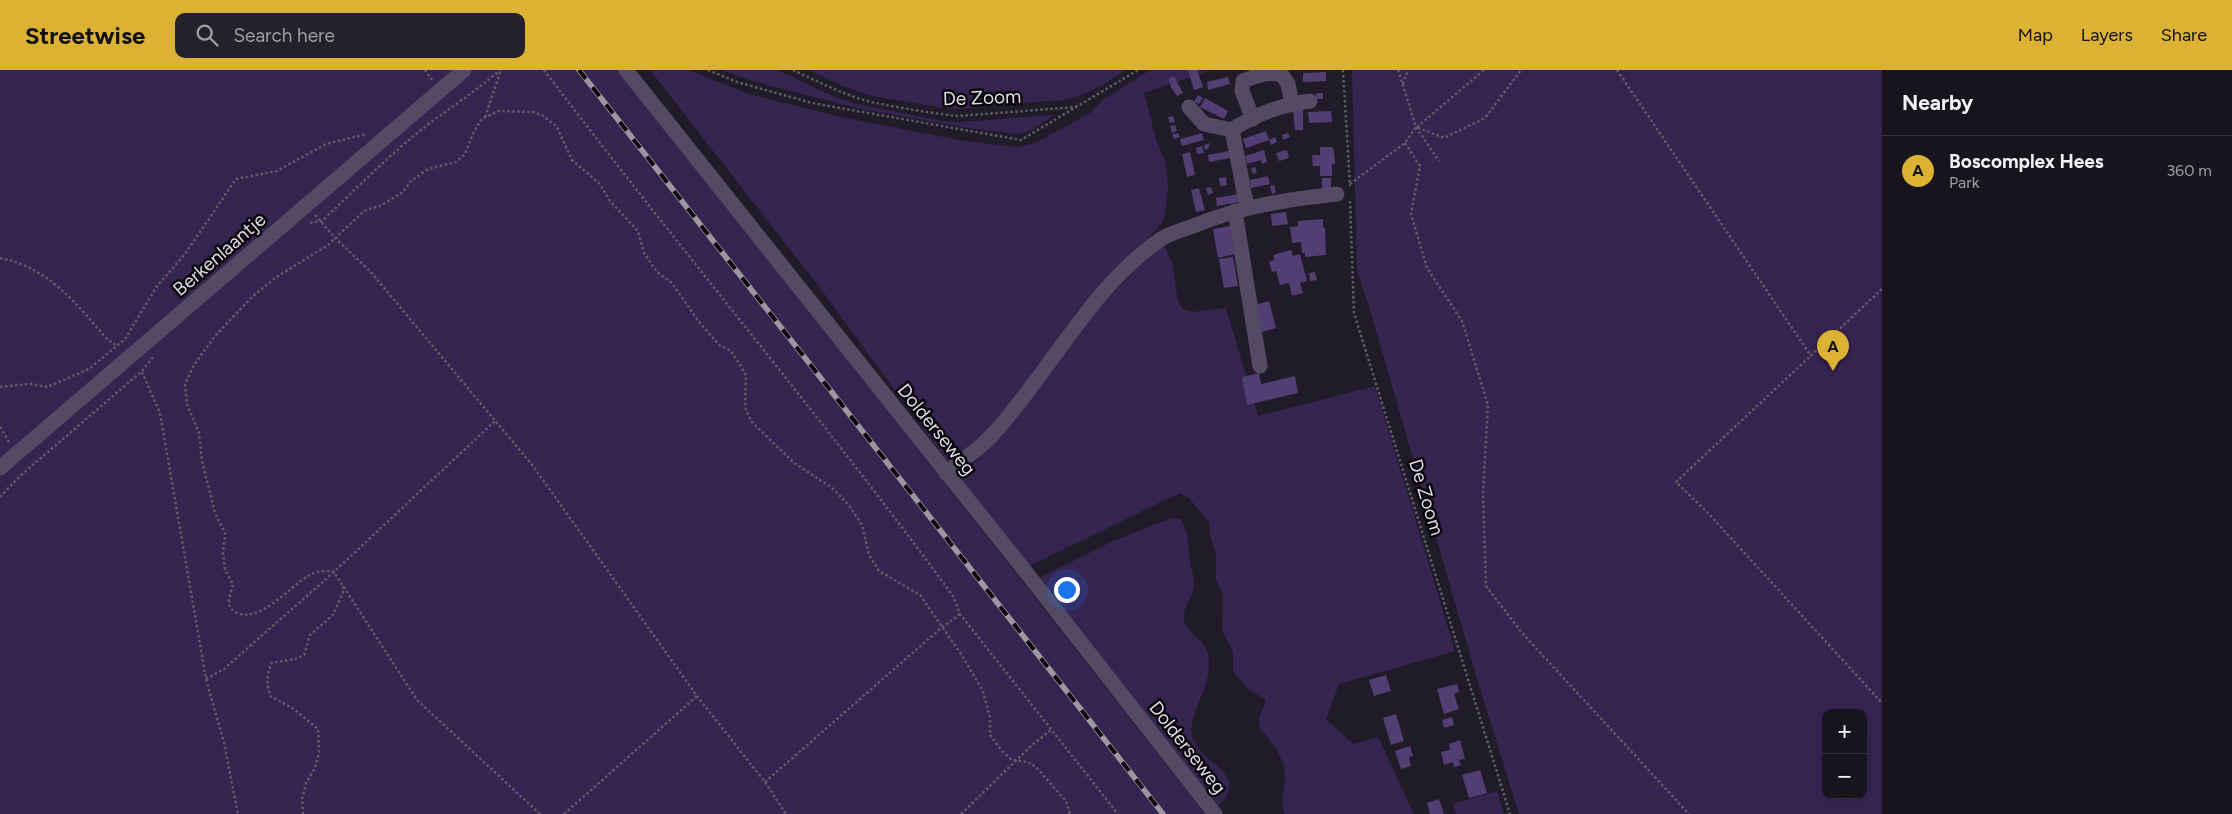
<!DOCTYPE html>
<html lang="en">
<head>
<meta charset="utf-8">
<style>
	body { margin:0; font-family:Figtree,sans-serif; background:#25212b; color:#f1f3f6 }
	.controls { position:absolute; right:15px; bottom:15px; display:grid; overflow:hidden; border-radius:10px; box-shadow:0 5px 20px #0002 }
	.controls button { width:45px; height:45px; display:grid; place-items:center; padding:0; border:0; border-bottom:1px solid #36333c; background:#18141e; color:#f1f3f6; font:25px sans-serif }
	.you { position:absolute; left:1066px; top:519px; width:18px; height:18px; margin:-12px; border:4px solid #fff; border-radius:50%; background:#1a73e8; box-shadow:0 0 0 8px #1a73e833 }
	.badge { display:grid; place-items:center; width:32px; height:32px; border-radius:50%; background:#dbb233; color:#111; font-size:16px; font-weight:700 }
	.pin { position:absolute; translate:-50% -41px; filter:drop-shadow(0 1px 2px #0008) }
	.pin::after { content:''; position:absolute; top:26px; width:18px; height:15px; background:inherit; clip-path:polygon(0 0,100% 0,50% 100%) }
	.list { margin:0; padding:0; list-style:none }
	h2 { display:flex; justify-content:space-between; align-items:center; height:65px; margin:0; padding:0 20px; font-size:21px }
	h2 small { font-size:16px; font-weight:400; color:#9f9ea4 }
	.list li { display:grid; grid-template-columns:32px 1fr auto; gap:15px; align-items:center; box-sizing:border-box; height:70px; padding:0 20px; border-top:1px solid #36333c }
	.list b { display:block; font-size:19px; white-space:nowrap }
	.list p { margin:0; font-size:16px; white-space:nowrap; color:#9f9ea4 }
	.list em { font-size:16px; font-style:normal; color:#9f9ea4 }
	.icon { flex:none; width:28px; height:28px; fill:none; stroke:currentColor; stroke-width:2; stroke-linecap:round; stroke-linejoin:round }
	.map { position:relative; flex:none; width:1882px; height:744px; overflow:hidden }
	header { display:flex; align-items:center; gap:30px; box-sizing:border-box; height:70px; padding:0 25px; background:#dbb233; color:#111 }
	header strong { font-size:24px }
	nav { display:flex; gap:28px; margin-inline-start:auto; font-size:18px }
	.search { width:350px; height:45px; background:#25212b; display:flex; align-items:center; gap:12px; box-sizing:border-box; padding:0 18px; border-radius:10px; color:#9f9ea4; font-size:19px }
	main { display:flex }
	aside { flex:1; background:#18141e }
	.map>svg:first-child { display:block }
	.green { fill:#352450; fill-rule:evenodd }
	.building { fill:#523e73 }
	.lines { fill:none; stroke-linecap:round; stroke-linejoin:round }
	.path { stroke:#5f5b66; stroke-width:2.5; stroke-dasharray:2.5 2.5; stroke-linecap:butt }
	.minor { stroke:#534b63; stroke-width:15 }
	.rail-casing { stroke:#9a97a1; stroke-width:5.5 }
	.rail { stroke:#09070c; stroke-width:4; stroke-dasharray:11; stroke-linecap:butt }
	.labels { text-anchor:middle; stroke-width:5; stroke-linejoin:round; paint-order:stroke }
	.street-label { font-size:19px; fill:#dddbe4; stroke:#09070c }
</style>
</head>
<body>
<header>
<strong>Streetwise</strong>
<div class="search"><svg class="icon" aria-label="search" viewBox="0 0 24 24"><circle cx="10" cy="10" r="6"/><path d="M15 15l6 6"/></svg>Search here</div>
<nav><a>Map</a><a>Layers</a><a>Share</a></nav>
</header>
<main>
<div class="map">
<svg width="1882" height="744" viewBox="0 0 1882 744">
	<rect width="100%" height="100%" fill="#201b28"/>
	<!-- green -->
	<g class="green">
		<path d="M0,0H621L1205,744H0Z"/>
		<path d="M650,0H688L748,24L840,47L965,71L1017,77L1035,73L1090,43L1104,29L1150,0H1211L1144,23L1157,73L1166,93L1168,118L1164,150L1143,175L1077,241L1002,347L951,396L817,214Z"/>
		<path d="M722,0H777L835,27L853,33L942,51L961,52L1054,45L1030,61L1017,64L967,58L856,38L749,10Z"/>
		<path d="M808,0H1126C1101,16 1077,33 1045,31L960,39L944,38L872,26L840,15Z"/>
		<path d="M1352,0H1882V744H1519L1478,612L1368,233L1357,200ZM1826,643H1863V725H1826Z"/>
		<path d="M1163,173L1172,192L1178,232L1183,239L1192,242L1226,238L1258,346L1375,316L1455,581L1339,614L1326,649L1353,674L1378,667L1414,744H1285C1279,732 1284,721 1285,709C1285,686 1272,673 1259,657L1260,646L1266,630L1248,619L1233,602V582L1222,560L1223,525L1216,510V484L1210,465L1209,452L1189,428L1180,423L1167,429L1030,496L961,409C1028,330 1086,243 1163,173Z"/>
		<path d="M1172,448L1180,449C1189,460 1188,477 1190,492C1191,501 1195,507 1194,517C1192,528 1182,539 1184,550C1188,568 1211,567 1209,598C1208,617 1196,634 1192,653C1183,693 1257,698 1218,736L1039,508L1113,471Z"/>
		<path d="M1497,721L1504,744H1456L1453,734Z"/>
	</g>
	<!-- building -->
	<g class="building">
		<path d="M1188,0H1197L1203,17L1194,20Z"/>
		<path d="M1326,2V11L1303,12V3Z"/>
		<path d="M1174,6L1183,23L1177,26L1170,16L1171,15L1168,9Z"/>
		<path d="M1228,7L1230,14L1208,20L1207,12Z"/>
		<rect x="1316" y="23" width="7" height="6"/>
		<path d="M1198,25L1203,28L1199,34L1194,32Z"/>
		<path d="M1205,28L1228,41L1224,49L1200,37Z"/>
		<path d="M1303,39V60H1295L1293,40Z"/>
		<path d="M1331,41L1332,52L1309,53L1308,42Z"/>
		<path d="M1173,46L1175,52L1170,53L1168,47Z"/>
		<path d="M1175,55L1177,61L1172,63L1170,56Z"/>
		<path d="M1266,61L1269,70L1246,78L1243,69Z"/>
		<path d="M1178,63L1180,67L1174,69L1172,65Z"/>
		<path d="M1202,63L1204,70L1182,76L1180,69Z"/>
		<path d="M1288,63L1290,67L1283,70L1282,65Z"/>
		<path d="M1275,67L1277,72L1271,75L1269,70Z"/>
		<path d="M1210,73L1208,79L1205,80L1204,75Z"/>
		<path d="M1202,76L1204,83L1197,84L1196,78Z"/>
		<path d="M1320,77H1332L1334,81L1335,94H1332V106H1320V96H1313L1312,85H1320Z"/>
		<path d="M1264,80L1267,92L1262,94L1261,90L1247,94L1245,86Z"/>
		<path d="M1287,80L1289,88L1279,91L1276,83Z"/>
		<path d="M1229,81L1230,88L1209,92L1208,85Z"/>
		<path d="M1190,82L1195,105L1187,107L1182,84Z"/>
		<path d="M1255,97L1257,102L1253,104L1251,98Z"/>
		<path d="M1268,106L1270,114L1251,118L1250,110Z"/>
		<path d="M1226,107L1227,115L1220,116L1219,108Z"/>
		<rect x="1322" y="108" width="9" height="10"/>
		<path d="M1274,115L1276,123L1272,124L1270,116Z"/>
		<path d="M1211,117L1213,123L1208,125L1206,118Z"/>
		<path d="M1199,118L1205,140L1196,142L1191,120Z"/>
		<path d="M1239,124L1240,132L1217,136L1216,128Z"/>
		<path d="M1286,142L1288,154L1272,156L1271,144Z"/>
		<path d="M1323,149V157L1325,158L1326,185L1305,187V183H1302L1301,172L1292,173L1290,157L1298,156V151Z"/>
		<path d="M1230,156L1235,184L1218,188L1213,159Z"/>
		<path d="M1291,180L1293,186L1300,184L1307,211L1300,213L1303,223L1292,226L1289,213L1280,215L1276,201L1272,202L1269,192L1274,190L1273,185Z"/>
		<path d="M1233,187L1238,216L1224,218L1219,189Z"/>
		<path d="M1315,202L1317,210L1310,211L1309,203Z"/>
		<path d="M1269,231L1276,258L1262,262L1255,235Z"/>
		<path d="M1259,303L1261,314L1295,306L1298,323L1247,335L1242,307Z"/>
		<path d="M1386,605L1391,621L1374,626L1369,610Z"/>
		<path d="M1457,614L1459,622L1454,624L1459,639L1444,644L1437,619Z"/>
		<path d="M1396,644L1404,671L1391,675L1383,648Z"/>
		<path d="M1452,647L1454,655L1444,658L1442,650Z"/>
		<path d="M1460,670L1465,689L1459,690L1461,695L1454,697L1453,692L1444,695L1441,682L1450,680L1449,674Z"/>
		<path d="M1410,676L1413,686L1409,687L1411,696L1401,699L1395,681Z"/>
		<path d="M1480,700L1487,723L1469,728L1462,705Z"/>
		<path d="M1439,729L1444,744H1430L1427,733Z"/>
	</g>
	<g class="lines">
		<!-- path -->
		<g class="path">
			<path d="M425,0L432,10"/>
			<path d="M544,0C678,177 822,347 953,526L960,544L1118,744"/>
			<path d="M708,0L737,12L812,33L1021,70L1138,0"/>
			<path d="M793,0C819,12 844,25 871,32C900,38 930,43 958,46L1076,37"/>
			<path d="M1343,0L1350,116"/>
			<path d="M1398,0L1416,57L1439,91"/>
			<path d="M1617,0L1811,286"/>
			<path d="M1403,14L1408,0"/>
			<path d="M485,47L501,0"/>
			<path d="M1417,57L1484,0"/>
			<path d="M1405,73L1420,96L1411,144L1427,198L1462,251L1488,335L1483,423L1486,516L1522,563L1689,744"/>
			<path d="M1350,114L1405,73L1416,57L1444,68L1485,48L1521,0"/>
			<path d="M1350,131L1354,243L1510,744"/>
			<path d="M315,145L336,169L370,201L533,396L697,626L765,712L786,744"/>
			<path d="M310,153L322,151C357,118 391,83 430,53C454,35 476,21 500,0"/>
			<path d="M0,188C50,198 76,234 108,270L116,275"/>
			<path d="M1882,219L1676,412L1707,442L1882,633"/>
			<path d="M142,302L160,343L206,609L224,673L238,744"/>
			<path d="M0,317L31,314L47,317L89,299L125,269L157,216L185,184L236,109L277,101L326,74L366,64"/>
			<path d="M0,357L9,372"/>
			<path d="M0,427L20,406L142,301L154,286"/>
			<path d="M206,609L224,599L334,502L495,351"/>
			<path d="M765,712L941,558L960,544"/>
			<path d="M303,744L302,729L306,713L315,698L319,683L318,659L294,639L270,626L267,610L271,593L295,589L304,585L310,565L333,545L344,520L343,514"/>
			<path d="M540,744L417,630L334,502C325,500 316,501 308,506C289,517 259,555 235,542C224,535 231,524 233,514L225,500L223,484L225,463L215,443L202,391L199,363L187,334L185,314L194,295L215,266L253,226L275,208L328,175L364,141L382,135L403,122L411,111L428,99L456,92L465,84L474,61L482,49L498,41L533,42L542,45L557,57L572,90L600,114L610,131L638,161L644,183L657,202L672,213L699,252L719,275L731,281L741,296L746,306L745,337L751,351L794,393L831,417L848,434L862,455L869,485L879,501L920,525L961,584L983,621L990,647V665L1002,681L1012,690L1028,692L1036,697L1066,731L1070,744"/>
			<path d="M564,744L697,626"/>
			<path d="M961,744L1031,676L1052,659"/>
		</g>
		<!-- minor -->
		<g class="minor">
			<path d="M626,0L1029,506L1215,744"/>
			<path d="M1189,37L1204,54L1232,60"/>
			<path d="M1253,49L1242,21L1243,11C1256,6 1267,1 1282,5L1288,14L1292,33"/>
			<path d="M1247,137L1232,60C1253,45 1284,34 1310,31"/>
			<path d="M1235,141L1260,296"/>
			<path d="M0,398L464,0"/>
			<path d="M946,403C961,391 980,379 993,364C1051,301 1089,219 1161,169C1170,163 1183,160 1193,156C1243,136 1284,130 1337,124"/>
		</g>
		<!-- rail casing -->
		<g class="rail-casing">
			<path id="rail" d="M579,0L1163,744"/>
		</g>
		<!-- rail -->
		<use href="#rail" class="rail"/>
	</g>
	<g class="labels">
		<!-- street labels -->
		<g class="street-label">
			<text transform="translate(982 27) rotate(-2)" y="7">De Zoom</text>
			<text transform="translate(219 184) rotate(-41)" y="7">Berkenlaantje</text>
			<text transform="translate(937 359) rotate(51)" y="7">Dolderseweg</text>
			<text transform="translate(1427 427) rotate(73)" y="7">De Zoom</text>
			<text transform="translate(1188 677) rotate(52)" y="7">Dolderseweg</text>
		</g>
	</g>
</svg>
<div class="controls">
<button>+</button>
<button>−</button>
</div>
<div class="you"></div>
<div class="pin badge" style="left:1833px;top:301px">A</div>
</div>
<aside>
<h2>Nearby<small></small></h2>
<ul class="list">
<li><span class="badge">A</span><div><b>Boscomplex Hees</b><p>Park</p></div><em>360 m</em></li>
</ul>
</aside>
</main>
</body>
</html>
